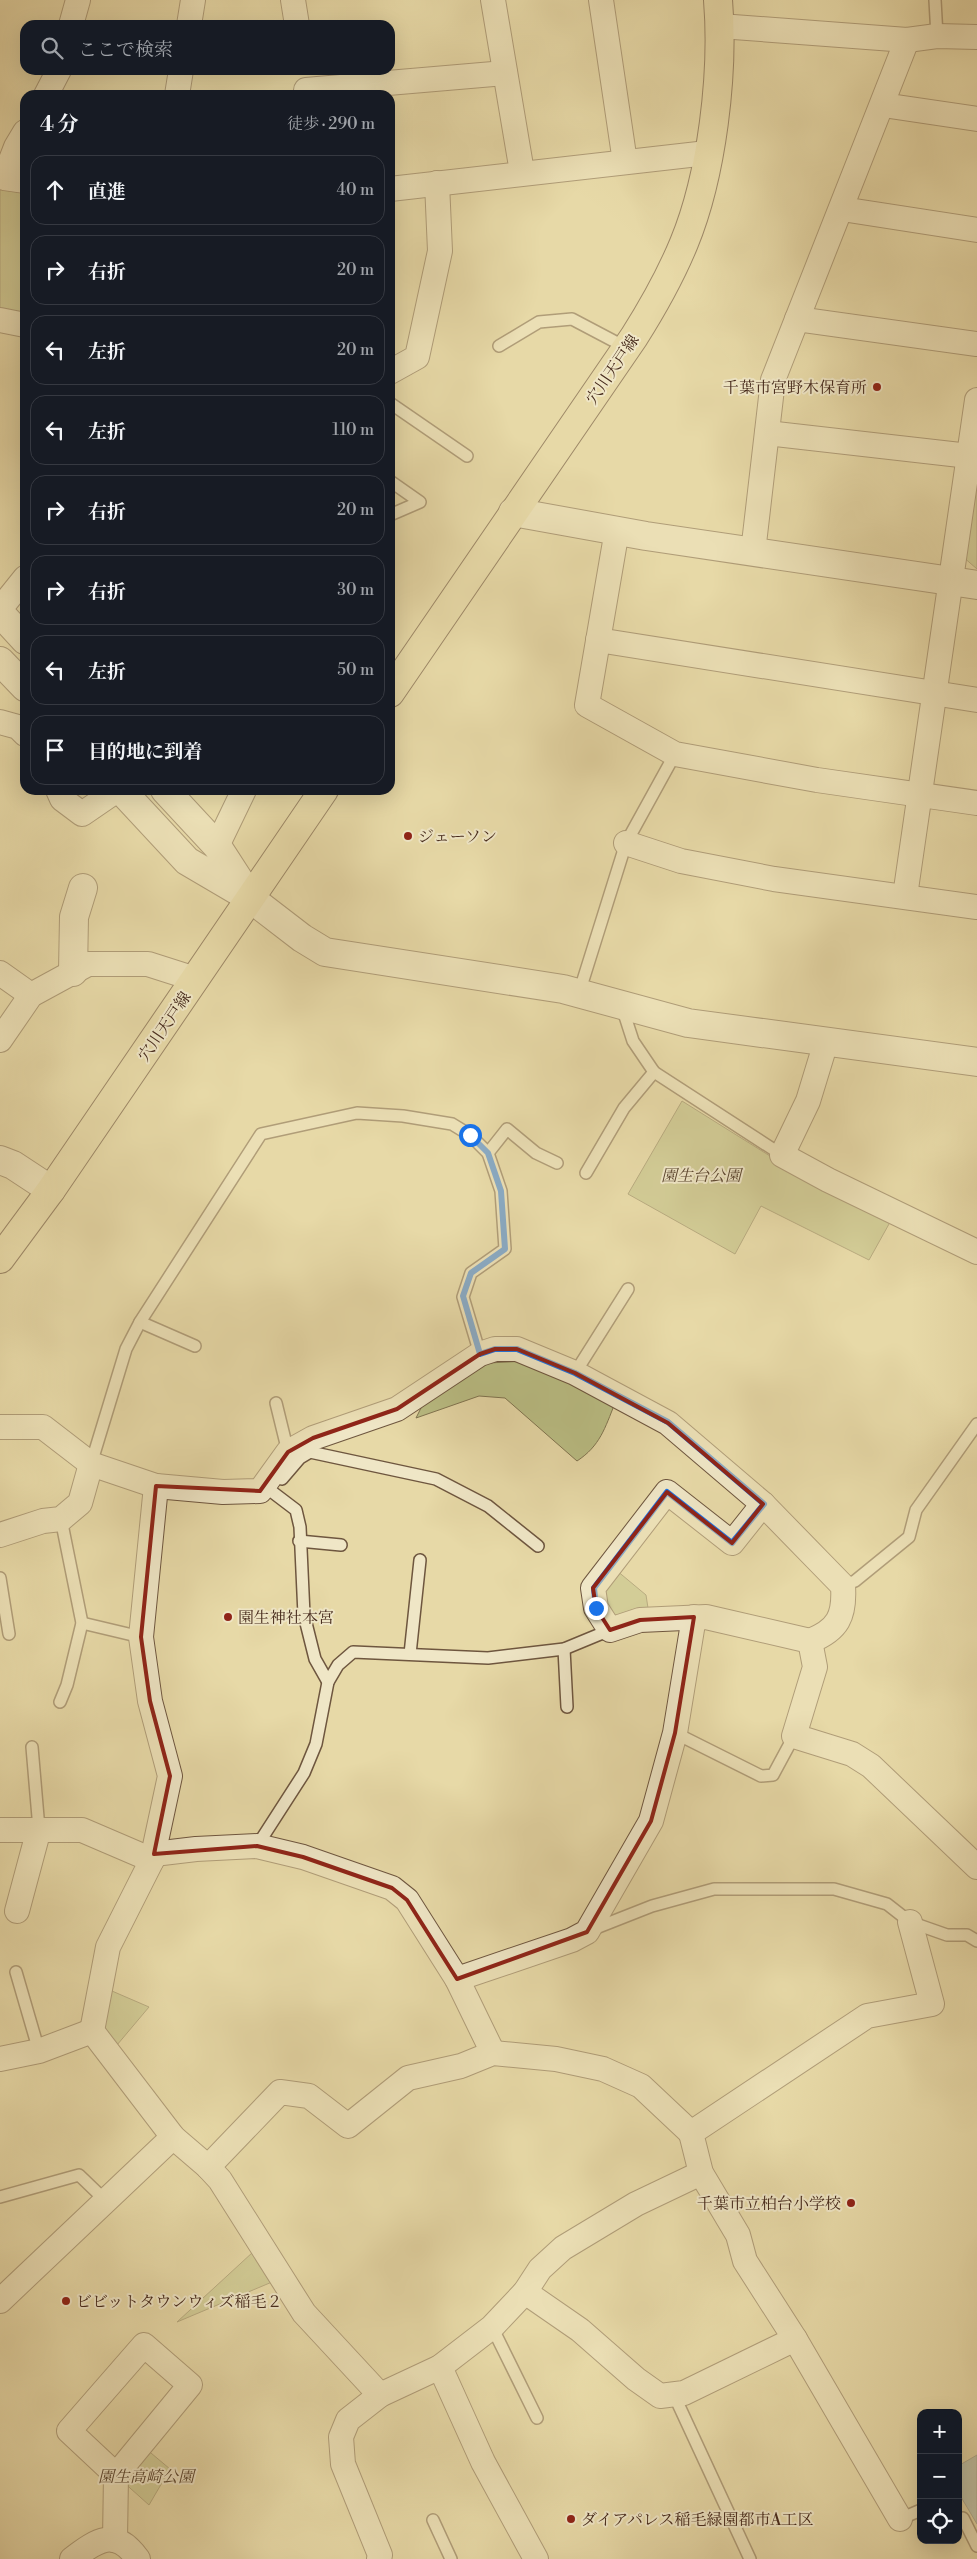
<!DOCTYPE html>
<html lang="ja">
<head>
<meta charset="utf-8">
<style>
	body { margin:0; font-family:"Libre Bodoni","Noto Serif JP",serif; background:#242831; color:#f1f3f6 }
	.controls { position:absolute; right:15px; bottom:15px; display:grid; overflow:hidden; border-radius:10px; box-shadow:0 5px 20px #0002 }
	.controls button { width:45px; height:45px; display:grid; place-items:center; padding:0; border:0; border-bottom:1px solid #363941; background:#171b24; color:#f1f3f6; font:25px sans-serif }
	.stop { position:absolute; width:15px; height:15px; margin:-11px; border:4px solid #1a73e8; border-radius:50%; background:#fff }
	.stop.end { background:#1a73e8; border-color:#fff; box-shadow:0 1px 5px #0008 }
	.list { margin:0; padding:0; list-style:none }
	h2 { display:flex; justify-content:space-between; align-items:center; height:65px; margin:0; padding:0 20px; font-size:21px }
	h2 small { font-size:16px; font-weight:400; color:#9ea1a6 }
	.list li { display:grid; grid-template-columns:32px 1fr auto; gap:15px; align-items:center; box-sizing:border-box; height:70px; margin:0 10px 10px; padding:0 10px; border:1px solid #363941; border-radius:15px }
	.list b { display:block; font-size:19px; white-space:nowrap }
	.list em { font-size:16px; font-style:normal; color:#9ea1a6 }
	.icon { flex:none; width:28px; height:28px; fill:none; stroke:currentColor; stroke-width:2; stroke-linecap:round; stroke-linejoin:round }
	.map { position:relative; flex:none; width:977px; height:2559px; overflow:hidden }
	.search { position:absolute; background:#171b24; box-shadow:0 5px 20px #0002; left:20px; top:20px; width:375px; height:55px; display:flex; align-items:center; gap:12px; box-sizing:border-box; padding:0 18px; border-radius:15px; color:#9ea1a6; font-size:19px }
	.panel { position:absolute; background:#171b24; box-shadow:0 5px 20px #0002; left:20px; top:90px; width:375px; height:705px; border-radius:15px }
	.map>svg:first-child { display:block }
	.green { fill:#babe84; stroke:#807450 }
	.water { fill:#9db7b4; stroke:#7a7f77 }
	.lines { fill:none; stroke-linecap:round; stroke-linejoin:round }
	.service-casing { stroke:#6e563f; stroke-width:14 }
	.minor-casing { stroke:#6e563f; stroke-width:26 }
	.tertiary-casing { stroke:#6e563f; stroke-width:30 }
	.primary-casing { stroke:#462a1c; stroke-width:30 }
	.service { stroke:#efe6c6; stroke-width:11 }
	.minor { stroke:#efe6c6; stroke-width:24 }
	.tertiary { stroke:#efe6c6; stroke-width:28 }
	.primary { stroke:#e7d9a7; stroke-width:28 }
	.route { stroke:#1a73e8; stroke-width:6 }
	.marked { fill:none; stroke:#8f2418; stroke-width:4; stroke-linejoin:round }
	.poi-dot { fill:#8f2418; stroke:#efe6c6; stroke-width:2 }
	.labels { text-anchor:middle; stroke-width:4; stroke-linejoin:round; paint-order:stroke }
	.street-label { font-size:16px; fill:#462a1c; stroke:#efe6c6 }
	.poi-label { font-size:16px; fill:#462a1c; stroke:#efe6c6; text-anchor:start }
	.park-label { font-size:16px; font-style:italic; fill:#5d4831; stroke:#efe6c6 }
</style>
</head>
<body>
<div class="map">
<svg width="977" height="2559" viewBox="0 0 977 2559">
	<rect width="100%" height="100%" fill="#e7d9a7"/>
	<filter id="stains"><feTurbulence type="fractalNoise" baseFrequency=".004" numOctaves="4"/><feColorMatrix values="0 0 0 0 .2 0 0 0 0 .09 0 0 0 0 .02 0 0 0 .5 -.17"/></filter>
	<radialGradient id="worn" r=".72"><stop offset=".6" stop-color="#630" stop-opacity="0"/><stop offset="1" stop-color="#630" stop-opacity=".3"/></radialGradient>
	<!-- green -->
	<g class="green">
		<path d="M0,185L25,188V319L0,315Z"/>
		<path d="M977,444V569L962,556Z"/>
		<path d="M682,1101L778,1161L894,1215L869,1260L761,1206L735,1254L628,1194Z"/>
		<path d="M527,1361L615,1403C605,1428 600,1446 577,1461L505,1398L479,1396L416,1418L422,1406L488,1363Z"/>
		<path d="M616,1570L646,1595L648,1608L613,1616L603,1600V1586Z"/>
		<path d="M105,1988L149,2007L117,2045L96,2020Z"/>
		<path d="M253,2252L272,2282L177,2322Z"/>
		<path d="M145,2448L170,2469L149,2505L121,2480Z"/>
	</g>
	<!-- water -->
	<path class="water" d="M977,2455V2524L958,2492V2466Z"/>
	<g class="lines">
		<!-- service casing -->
		<g class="service-casing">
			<g id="service">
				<path d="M935,0L937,36"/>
				<path d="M499,346L539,322L572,319L627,348"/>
				<path d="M390,403L467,456"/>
				<path d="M390,481L420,502L390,515"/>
				<path d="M579,993L626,843L675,754"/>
				<path d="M622,1007L633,1041L654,1072L782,1155"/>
				<path d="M488,1153L507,1129L536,1153L557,1163"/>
				<path d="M586,1173L624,1108L654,1072"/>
				<path d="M140,1322L195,1346"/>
				<path d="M575,1373L628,1289"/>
				<path d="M276,1403L288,1452"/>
				<path d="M91,1464L126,1349L140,1322L261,1134L357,1113L403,1116L452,1124L470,1135L488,1153L501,1191L505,1249L471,1273L463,1297L480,1354"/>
				<path d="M282,1479L300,1458L310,1452L436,1479L488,1506L538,1546"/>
				<path d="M260,1491H271L296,1510L300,1527L304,1615L315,1659L328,1682"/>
				<path d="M299,1541L341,1545"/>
				<path d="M0,1578L9,1634"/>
				<path d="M843,1586L855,1581L909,1537L916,1510L977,1424"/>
				<path d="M82,1623L141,1637"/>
				<path d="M564,1649L567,1707"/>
				<path d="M410,1654L420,1560"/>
				<path d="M60,1702L67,1685L82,1623L61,1519"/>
				<path d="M675,1733L761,1776L773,1775L794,1736"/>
				<path d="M32,1747L39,1829"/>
				<path d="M257,1846L304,1773L316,1744L328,1682L338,1665L353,1652L488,1658L564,1649L610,1630"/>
				<path d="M591,1930L652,1906L714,1889H834L887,1904L910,1922L947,1935H967L977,1941"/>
				<path d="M16,1972L39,2051"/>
				<path d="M0,2197L79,2175L106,2201"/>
				<path d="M492,2327L537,2418"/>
				<path d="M674,2395L750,2559"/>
				<path d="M900,2519L921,2510"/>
				<path d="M433,2520L451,2559"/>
				<path d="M958,2521L963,2518L977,2546"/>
			</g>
		</g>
		<!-- minor casing -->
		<g class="minor-casing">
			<g id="minor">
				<path d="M293,0L297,25"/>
				<path d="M493,0L522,172"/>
				<path d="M601,0L625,162"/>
				<path d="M71,25L78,0"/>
				<path d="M189,25L193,0"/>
				<path d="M720,26L907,40L937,36L977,37"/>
				<path d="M306,90L505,73"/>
				<path d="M46,95L59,70"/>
				<path d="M177,95L181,70"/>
				<path d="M883,105L977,119"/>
				<path d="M25,132L16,147L4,178L25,181"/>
				<path d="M390,189L707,153"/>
				<path d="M842,209L977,230"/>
				<path d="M797,319L977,344"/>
				<path d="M0,320L25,325"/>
				<path d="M390,372L417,357L440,251L437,183"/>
				<path d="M767,433L969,456"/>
				<path d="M617,530L587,705L675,754L817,780L977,803"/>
				<path d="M753,552L773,380L907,40"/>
				<path d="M0,609L25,578"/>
				<path d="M598,640L977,700"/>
				<path d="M0,722L18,727L25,734"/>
				<path d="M58,790L62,799L82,814L117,790"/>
				<path d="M626,843L681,861L774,879L977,907"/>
				<path d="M217,846L244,790"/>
				<path d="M905,896L977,400"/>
				<path d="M0,973L31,995"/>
				<path d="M0,1040L31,995L88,964H148L195,979"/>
				<path d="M826,1042L808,1101L782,1155L828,1180L977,1252"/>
				<path d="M0,1427H43L91,1464L156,1486L223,1492L260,1491L288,1452L313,1438L397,1409L480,1354L495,1349H517L575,1373L668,1423L763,1504L843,1586C845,1616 838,1630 810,1641"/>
				<path d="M763,1504L732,1543L667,1492L593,1588L596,1608L610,1630L640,1620L706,1617L810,1641L815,1667L794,1736L852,1754L871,1766L977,1867"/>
				<path d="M0,1535L43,1521L61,1519L80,1503L91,1464"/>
				<path d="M0,1830H82L152,1860"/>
				<path d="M154,1854L196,1849L257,1846L303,1857L392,1888L407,1900L457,1979L493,2053"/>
				<path d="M17,1911L39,1829"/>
				<path d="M457,1979L572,1940L587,1932L651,1821L675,1733L694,1617"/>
				<path d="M92,2031L108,1947L152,1860L170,1776L150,1701L141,1637L156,1486"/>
				<path d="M0,2059L39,2051L92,2031L173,2137L208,2167L220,2180L304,2313L380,2395"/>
				<path d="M208,2167L280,2092L309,2096L348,2126L408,2078L461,2066L493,2053L556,2059L603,2069L641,2086L691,2133"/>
				<path d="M525,2292L580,2330L636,2379L660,2396L684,2393L795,2339"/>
				<path d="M0,2301L173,2137"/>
				<path d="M440,2367L483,2462L536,2559"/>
				<path d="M900,2519L795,2339L745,2261L738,2235L701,2173L691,2133L867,2016L932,2004L910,1922"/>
				<path d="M115,2540L116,2475L190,2385L144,2345L69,2431L116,2475"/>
				<path d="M72,2559C97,2540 115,2527 138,2559"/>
				<path d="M379,2559L380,2555L343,2464L341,2437L348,2420L380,2395L440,2367L492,2327L525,2292L540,2269L563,2248L636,2204L701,2173"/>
			</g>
		</g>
		<!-- tertiary casing -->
		<g class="tertiary-casing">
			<g id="tertiary">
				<path d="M513,512L646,536L977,585"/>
				<path d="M0,613L25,640"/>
				<path d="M0,661L25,687"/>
				<path d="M121,790L187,861L250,898L302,938L325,952L563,989L688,1023L977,1062"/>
				<path d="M165,790L217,846L248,894"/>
				<path d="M73,972L74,917L83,888"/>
				<path d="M0,1160L13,1165L51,1190"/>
			</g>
		</g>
		<!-- primary casing -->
		<g class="primary-casing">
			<g id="primary">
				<path d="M390,693L634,337C653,307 670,277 684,243C712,175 724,74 718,0"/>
				<path d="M0,1259L51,1190L324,790"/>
			</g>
		</g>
		<!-- service -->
		<use href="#service" class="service"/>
		<!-- minor -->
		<use href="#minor" class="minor"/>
		<!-- tertiary -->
		<use href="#tertiary" class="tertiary"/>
		<!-- primary -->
		<use href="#primary" class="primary"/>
	</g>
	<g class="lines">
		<!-- route -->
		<path class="route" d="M470,1135L488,1153L501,1191L505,1249L471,1273L463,1296L480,1354L495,1349H517L575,1373L668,1422L764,1504L732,1543L667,1492L594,1588L596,1608"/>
	</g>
	<!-- marked area -->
	<path d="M0 0H977V2559H0ZM495,1349H517L575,1373L668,1423L763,1504L732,1543L667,1492L593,1588L596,1608L610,1630L640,1620L694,1617L675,1733L651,1821L587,1932L457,1979L407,1900L392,1888L303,1857L257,1846L154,1854L170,1776L150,1701L141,1637L156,1486L260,1491L288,1452L313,1438L397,1409L480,1354Z" fill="#e7d9a7" fill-opacity=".55" fill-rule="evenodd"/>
	<path class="marked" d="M495,1349H517L575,1373L668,1423L763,1504L732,1543L667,1492L593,1588L596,1608L610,1630L640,1620L694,1617L675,1733L651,1821L587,1932L457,1979L407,1900L392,1888L303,1857L257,1846L154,1854L170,1776L150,1701L141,1637L156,1486L260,1491L288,1452L313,1438L397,1409L480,1354Z"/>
	<!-- markers -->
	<g class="poi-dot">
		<circle cx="877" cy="387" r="5"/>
		<circle cx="408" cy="836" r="5"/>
		<circle cx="228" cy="1617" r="5"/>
		<circle cx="851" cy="2203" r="5"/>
		<circle cx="66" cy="2301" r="5"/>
		<circle cx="571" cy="2519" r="5"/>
	</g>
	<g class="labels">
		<!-- street labels -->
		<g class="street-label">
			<text transform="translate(612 369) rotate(-56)" y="6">穴川天戸線</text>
			<text transform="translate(164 1026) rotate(-56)" y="6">穴川天戸線</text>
		</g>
		<!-- poi labels -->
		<g class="poi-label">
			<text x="867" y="393" text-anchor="end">千葉市宮野木保育所</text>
			<text x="418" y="842">ジェーソン</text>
			<text x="238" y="1623">園生神社本宮</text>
			<text x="841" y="2209" text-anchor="end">千葉市立柏台小学校</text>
			<text x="76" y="2307">ビビットタウンウィズ稲毛２</text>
			<text x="581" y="2525">ダイアパレス稲毛緑園都市A工区</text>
		</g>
		<!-- park labels -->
		<g class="park-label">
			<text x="701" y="1181">園生台公園</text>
			<text x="146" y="2482">園生高崎公園</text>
		</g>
	</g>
	<rect width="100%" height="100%" filter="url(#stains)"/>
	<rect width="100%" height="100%" fill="url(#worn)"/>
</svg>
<div class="controls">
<button>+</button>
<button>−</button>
<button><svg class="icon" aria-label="locate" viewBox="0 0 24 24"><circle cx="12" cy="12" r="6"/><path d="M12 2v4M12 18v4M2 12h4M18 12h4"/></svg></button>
</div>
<div class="stop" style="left:470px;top:1135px"></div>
<div class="stop end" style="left:596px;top:1608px"></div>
<div class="search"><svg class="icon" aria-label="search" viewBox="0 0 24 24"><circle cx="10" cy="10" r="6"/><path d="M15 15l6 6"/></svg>ここで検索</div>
<section class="panel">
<h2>4 分<small>徒歩 · 290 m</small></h2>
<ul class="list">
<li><svg class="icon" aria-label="ahead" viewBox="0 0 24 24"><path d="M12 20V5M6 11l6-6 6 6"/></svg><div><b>直進</b></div><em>40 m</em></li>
<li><svg class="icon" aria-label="right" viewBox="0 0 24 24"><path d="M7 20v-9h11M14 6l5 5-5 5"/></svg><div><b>右折</b></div><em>20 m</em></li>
<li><svg class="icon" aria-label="left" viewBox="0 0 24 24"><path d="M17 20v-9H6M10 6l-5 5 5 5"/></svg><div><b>左折</b></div><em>20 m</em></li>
<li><svg class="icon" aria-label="left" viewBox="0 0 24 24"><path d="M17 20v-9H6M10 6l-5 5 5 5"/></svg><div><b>左折</b></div><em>110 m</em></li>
<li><svg class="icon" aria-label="right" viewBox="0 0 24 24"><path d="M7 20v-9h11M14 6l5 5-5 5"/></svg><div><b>右折</b></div><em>20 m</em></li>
<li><svg class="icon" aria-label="right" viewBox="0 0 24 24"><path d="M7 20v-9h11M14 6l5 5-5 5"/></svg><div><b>右折</b></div><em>30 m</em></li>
<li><svg class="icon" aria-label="left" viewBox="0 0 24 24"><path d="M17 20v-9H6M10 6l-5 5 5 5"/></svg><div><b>左折</b></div><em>50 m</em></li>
<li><svg class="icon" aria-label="arrive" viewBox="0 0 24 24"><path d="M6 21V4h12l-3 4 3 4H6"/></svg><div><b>目的地に到着</b></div></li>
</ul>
</section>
</div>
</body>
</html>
